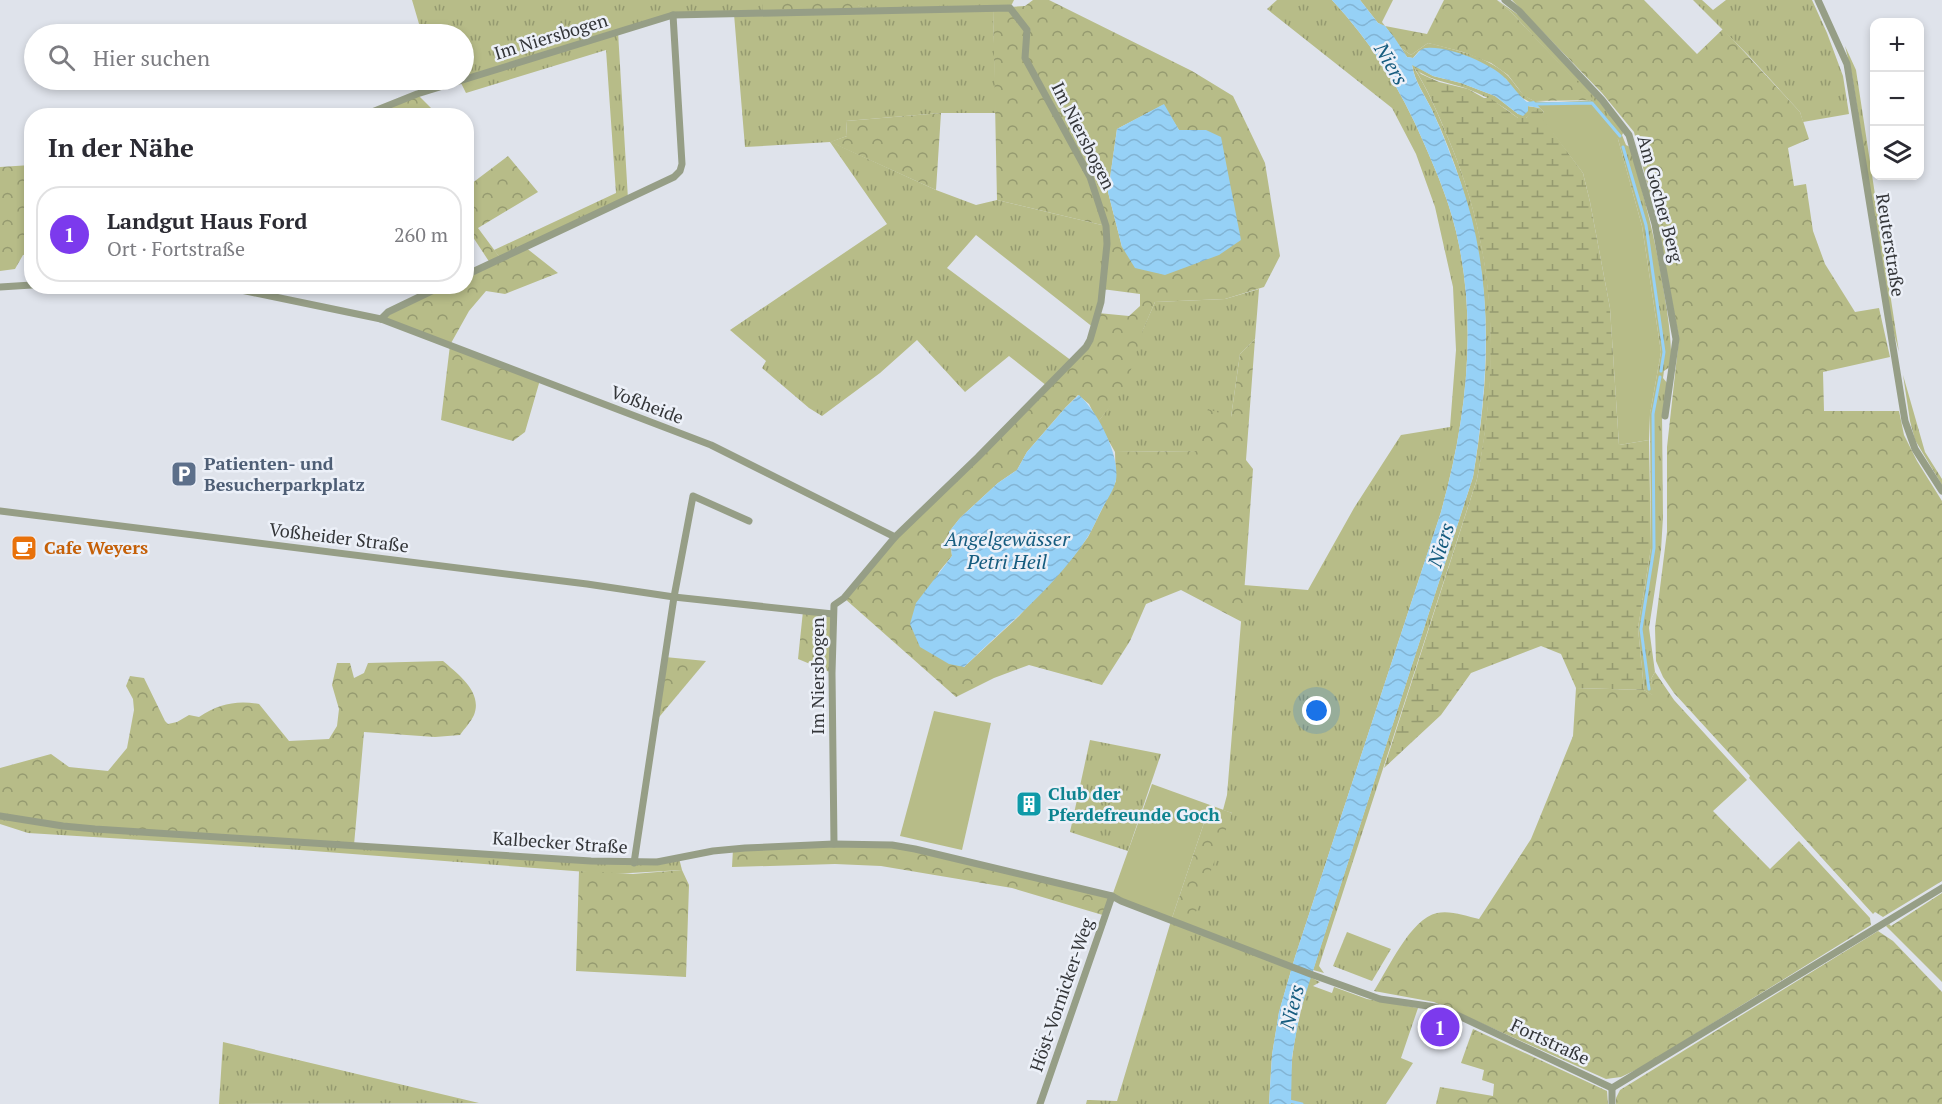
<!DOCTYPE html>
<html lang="de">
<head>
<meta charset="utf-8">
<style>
	body { margin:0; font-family:"PT Serif",serif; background:#f2f2f3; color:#2b2b33 }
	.controls { position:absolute; right:18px; top:18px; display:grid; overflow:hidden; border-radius:12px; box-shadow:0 3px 9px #0003 }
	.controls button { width:54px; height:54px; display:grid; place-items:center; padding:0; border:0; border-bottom:2px solid #e1e1e2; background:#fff; color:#2b2b33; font:30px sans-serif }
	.you { position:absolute; left:1317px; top:711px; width:21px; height:21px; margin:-15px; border:4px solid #fff; border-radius:50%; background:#1a73e8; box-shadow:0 0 0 9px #1a73e833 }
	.badge { display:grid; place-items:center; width:39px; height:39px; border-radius:50%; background:#7c3aed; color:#fff; font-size:20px; font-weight:700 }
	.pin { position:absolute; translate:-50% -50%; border:3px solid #fff; box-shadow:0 2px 6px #0006 }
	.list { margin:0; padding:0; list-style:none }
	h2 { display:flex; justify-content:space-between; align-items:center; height:78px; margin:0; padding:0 24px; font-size:26px }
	h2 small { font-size:20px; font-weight:400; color:#7c7c81 }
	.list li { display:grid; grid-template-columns:39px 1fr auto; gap:18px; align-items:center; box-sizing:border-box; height:96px; margin:0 12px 12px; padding:0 12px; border:2px solid #e1e1e2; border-radius:24px }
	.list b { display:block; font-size:22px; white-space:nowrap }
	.list p { margin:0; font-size:20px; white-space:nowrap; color:#7c7c81 }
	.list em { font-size:20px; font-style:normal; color:#7c7c81 }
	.icon { flex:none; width:33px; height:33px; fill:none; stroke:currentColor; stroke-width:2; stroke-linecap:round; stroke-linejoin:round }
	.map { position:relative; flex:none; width:1942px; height:1104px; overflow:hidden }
	.search { position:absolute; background:#fff; box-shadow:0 3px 9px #0003; left:24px; top:24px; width:450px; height:66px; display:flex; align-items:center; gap:15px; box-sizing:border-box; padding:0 21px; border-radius:33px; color:#7c7c81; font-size:22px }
	.panel { position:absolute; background:#fff; box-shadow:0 3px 9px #0003; left:24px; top:108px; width:450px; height:186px; border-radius:24px }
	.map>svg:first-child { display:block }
	.grass { fill:url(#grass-tufts) }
	.forest { fill:url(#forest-crowns); fill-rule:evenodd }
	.wetland { fill:url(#wetland-marsh) }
	.park { fill:#b7bc88 }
	.water { fill:url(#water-waves) }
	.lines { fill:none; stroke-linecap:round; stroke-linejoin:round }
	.stream { stroke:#96d1f6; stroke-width:3 }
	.street { stroke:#969e86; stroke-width:7 }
	.labels { text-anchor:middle; stroke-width:5; stroke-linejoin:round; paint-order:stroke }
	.street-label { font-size:18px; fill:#333538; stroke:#ecf0f8 }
	.service-label { font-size:18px; font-weight:bold; fill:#4e5e75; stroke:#ecf0f8; text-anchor:start }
	.food-label { font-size:18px; font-weight:bold; fill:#c56008; stroke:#ecf0f8; text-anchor:start }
	.culture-label { font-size:18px; font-weight:bold; fill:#0d838f; stroke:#ecf0f8; text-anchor:start }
	.water-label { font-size:20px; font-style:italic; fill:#165c7f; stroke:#ecf0f8 }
</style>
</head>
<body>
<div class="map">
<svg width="1942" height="1104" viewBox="0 0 1942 1104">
	<defs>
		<pattern id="grass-tufts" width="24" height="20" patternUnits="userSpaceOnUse" patternTransform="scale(1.5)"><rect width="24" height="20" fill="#b7bc88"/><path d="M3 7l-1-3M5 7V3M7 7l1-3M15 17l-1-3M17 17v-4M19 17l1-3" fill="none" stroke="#959a70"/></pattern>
		<pattern id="forest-crowns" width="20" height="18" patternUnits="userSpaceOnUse" patternTransform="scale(1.5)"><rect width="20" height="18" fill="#b7bc88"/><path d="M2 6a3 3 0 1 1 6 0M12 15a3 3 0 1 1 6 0" fill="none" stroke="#959a70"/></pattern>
		<pattern id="wetland-marsh" width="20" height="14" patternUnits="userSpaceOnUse" patternTransform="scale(1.5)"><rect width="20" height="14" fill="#b7bc88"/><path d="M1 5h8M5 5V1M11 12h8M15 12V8" fill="none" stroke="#959a70"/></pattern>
		<pattern id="water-waves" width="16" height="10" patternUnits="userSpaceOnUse" patternTransform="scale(1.5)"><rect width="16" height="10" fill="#96d1f6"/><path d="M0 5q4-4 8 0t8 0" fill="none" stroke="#82b4d4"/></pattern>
	</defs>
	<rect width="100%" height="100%" fill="#dfe3eb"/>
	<!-- grass -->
	<g class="grass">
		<path d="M412,0H763V13L869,10L857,5V0H1014L1010,8L993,9L996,113H941L846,121L847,136L831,142L936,190L976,205L997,200L1106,226L1107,244L1094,328L976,235L947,268L1072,361L1047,386L1009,356L965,392L917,340L880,373L822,416L809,408L762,368L766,361L730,330L887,224L830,142L745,147L734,14L673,15L618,32L628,199L501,259L494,250L616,193L606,50L466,93L460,81L438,87L436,80H464V34H422Z"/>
		<path d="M1277,0H1332C1371,42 1401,89 1423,141C1438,175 1452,208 1459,245C1477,333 1465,426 1441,512L1295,957L1279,1012L1272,1055L1269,1104H1086L1087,1100H1090L1117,1101L1171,921L1232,813L1223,810L1227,795L1244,585L1308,590L1354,508L1401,435L1450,427L1456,350L1453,287L1435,207L1416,154L1392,108L1267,9Z"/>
		<path d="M1360,0H1393L1382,22L1385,26L1378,23Z"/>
		<path d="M1497,0L1520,16L1596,98L1624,132L1622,135L1626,145L1630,147C1644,196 1656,241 1664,292C1668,316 1672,342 1671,366L1664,371L1663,378L1668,384L1667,398L1662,414L1663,517L1661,550L1649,628L1655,672L1651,679L1654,696L1644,690L1638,628L1651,548L1650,414L1661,352L1642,226L1618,139L1540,108L1534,111L1526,118H1518C1503,106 1488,97 1470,90C1451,82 1431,82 1414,68C1428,90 1438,114 1448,138C1496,250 1501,360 1477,479L1319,966L1324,973L1313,970L1473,477C1490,373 1494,289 1462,187C1454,161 1444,135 1432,110C1425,95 1414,81 1412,64L1433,76L1461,83L1495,96L1518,114L1527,106L1540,108L1519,96L1506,79L1446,51L1426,48L1419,51L1413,58L1407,57L1401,48L1411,55L1428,43C1455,50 1484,55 1506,74C1515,82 1520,95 1532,100C1542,104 1581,101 1593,100L1511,12Z"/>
		<path d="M1693,0H1702L1713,10L1726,0H1812L1827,33L1843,76L1849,114L1803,122L1800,112L1748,55Z"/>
		<path d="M1845,46L1856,70L1899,352L1891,322L1852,75Z"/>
		<path d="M1259,289L1255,339L1240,354L1231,417L1198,451L1115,452L1098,422L1109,407L1155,302L1225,299Z"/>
		<path d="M1903,375L1925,452L1942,479V485L1915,440L1910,421Z"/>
		<path d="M1090,740L1161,754L1128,851L1070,832Z"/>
		<path d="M0,816L591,861L679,858L682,870L613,874L287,849L28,833L0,824Z"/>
		<path d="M1347,932L1391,949L1372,981L1333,966Z"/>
		<path d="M1310,977L1320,982L1313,986L1332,993L1334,987L1367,999L1418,1008L1401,1058L1413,1063L1386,1104H1291C1288,1060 1298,1019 1310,977Z"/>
		<path d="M223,1042L479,1103L219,1104Z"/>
	</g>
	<!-- forest -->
	<g class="forest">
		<path d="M763,0H857L858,5L871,11L763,13Z"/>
		<path d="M1033,0H1049L1192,71L1233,96L1265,163L1280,256L1264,287L1225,299L1155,302L1143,330L1126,386L1098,422L1089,404L1078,395L1066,407L1027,452L1017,470L998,483L960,518L949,532L952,556L938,573L964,667L1019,616L1073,557L1088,537L1116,481L1115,452L1197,451V435L1208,409L1231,417L1240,354L1255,339L1246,460L1253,469L1242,622L1181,590L1146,604L1130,641L1102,685L1029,665L994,678L956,697L844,598L895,537L1086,347L1098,313L1129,316L1140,306V294L1102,289L1106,226L997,200L993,8L1025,6ZM1163,105L1179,130L1122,247L1108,192L1117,129Z"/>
		<path d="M1444,0H1497L1511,12L1594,100L1534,101L1524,96L1508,75L1491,63L1463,52L1428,43L1411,55L1401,48L1385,26L1427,34Z"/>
		<path d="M1512,0H1644L1697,54L1723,29L1800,112L1809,139L1788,148L1794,186L1806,184L1813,231L1825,264L1855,312L1879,308L1890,357L1823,372L1824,411H1899L1904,435L1917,461L1942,501V881L1883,917L1875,912L1873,914L1749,778L1750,776L1674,693L1663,677L1656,661L1655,628L1667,532V447L1679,338L1657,223L1634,132L1602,93Z"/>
		<path d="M417,94L438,115H391L384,106Z"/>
		<path d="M941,113L936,190L830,142L847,136L846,121Z"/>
		<path d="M508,156L538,192L478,228L501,259L525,247L558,273L505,294L486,291L469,311L450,345L540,380L525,432L513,441L441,420L450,345L381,319L442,287L466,286L467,275L490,263L467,228V187Z"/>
		<path d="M31,165V254L23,255L15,269L0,271V167Z"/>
		<path d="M803,611L833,614L832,673L798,659Z"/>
		<path d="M665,657L706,661L655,722Z"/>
		<path d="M443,661C458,674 483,692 474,715C471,722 464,729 460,735L435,737L364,732L354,845L95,829L0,816V768L51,754L69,767L108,771L127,748L134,710L133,699L126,686L130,676L144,678L165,721L168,724L177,722L189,715L199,717C219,704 236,700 259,704L289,741L329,739L337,726L339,709L332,685L337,663H350L354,678L364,673L368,663Z"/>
		<path d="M1655,672L1674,700L1747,780L1713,811L1770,869L1799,841L1870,918L1871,925L1642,1067L1621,1077L1606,1079L1434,1002L1374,991C1388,969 1411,918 1437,913C1450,910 1466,916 1479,919L1531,839L1573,736L1576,688L1644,690L1653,695L1651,679Z"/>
		<path d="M1210,805L1232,813L1190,928L1171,921Z"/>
		<path d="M892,845L1112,896L1106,916L1012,888L881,866L835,864L732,867L733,849Z"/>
		<path d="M682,870L689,885L686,977L576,971L579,871L633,874Z"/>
		<path d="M1942,893V982L1886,926L1889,924L1891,926Z"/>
		<path d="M1878,931L1893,941L1942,992V1104H1616V1098L1620,1090Z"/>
		<path d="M1473,1029L1607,1091L1608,1104H1436L1440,1087L1493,1096L1494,1084L1482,1080L1484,1070L1461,1063Z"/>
	</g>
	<!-- wetland -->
	<path class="wetland" d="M1412,64L1421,74L1439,82L1468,89L1484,98H1490L1518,118H1526L1532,111L1540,108L1544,112L1541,116L1583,173L1590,202L1610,308L1619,445L1649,440L1651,548L1638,628L1644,690L1576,688L1561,654L1541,646L1471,673L1441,715L1384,768L1477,479C1500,360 1496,250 1448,138C1438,113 1427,88 1412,64Z"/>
	<!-- park -->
	<g class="park">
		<path d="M1590,107L1618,139L1642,226L1661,352L1650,414L1649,440L1619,445L1610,308L1590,202L1583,173L1540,116L1544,112L1540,108Z"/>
		<path d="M934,711L991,723L962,850L900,836Z"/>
		<path d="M1152,784L1210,805L1171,921L1112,896Z"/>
	</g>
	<!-- water -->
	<g class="water">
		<path d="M1332,0H1360L1378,23L1385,26L1394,37L1407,57L1413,58C1418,54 1420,48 1427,48C1449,46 1490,63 1505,78C1513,86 1518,95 1527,102L1534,101L1540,108L1528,106V111L1523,116L1518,114L1495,96L1461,83L1433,76L1412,65C1414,81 1425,96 1432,110C1443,134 1452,158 1461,183C1495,279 1489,378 1473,477L1300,1011L1292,1057L1291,1104H1269L1272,1055L1279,1012L1295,957L1441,512C1465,426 1477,333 1459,245C1452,208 1438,175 1423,141C1401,89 1371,42 1332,0Z"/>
		<path d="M1164,104L1179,130H1206L1221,137L1241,240L1219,255L1165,275L1135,268L1122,247L1108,192L1117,129Z"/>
		<path d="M1079,395C1098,412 1120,455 1116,480C1114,490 1106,501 1102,509C1097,518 1093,529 1087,538C1057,585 1004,628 964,667L949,664L920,647L910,624L916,603L952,556L949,532L960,518L998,483L1017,470L1027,452L1066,407Z"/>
	</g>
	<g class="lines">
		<!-- stream -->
		<g class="stream">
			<path d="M1535,104L1592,103L1620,136"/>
			<path d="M1623,147L1646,225L1664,352L1661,371"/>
			<path d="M1649,689L1641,629L1654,548L1653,414L1660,377"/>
			<path d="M1289,1101L1302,1104"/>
		</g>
		<!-- street -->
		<g class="street">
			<path d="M1505,0L1519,11L1602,100L1629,135L1655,224L1676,339L1665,416"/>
			<path d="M1818,0L1847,64L1905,421L1915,449L1942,491"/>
			<path d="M362,116L417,94L673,15L1010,8L1027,30L1025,58L1090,177L1106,226L1107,244L1101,302L1090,340L1086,347L978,457L895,537L844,598L834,605L832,673L834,844"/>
			<path d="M466,275L674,177L680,171L682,164L673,15"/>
			<path d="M222,286L381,319L711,445L895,537"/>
			<path d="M0,287L32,285"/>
			<path d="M381,319L388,312L442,286"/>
			<path d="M0,511L587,584L674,597L833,614"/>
			<path d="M0,816L63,826L95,829L591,861L657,862L713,851L745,848L834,844L892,845L915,849L1112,896L1121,901L1313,975L1380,999L1442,1008L1612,1088"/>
			<path d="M634,863L674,597L693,496L749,521"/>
			<path d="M1612,1088L1942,888"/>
			<path d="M1040,1104L1112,896"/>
			<path d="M1612,1104V1088"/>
		</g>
	</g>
	<!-- icons -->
	<defs>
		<g id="parking-square" transform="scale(1.35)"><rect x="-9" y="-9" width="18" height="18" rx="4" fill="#5c6f8a" stroke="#ecf0f8"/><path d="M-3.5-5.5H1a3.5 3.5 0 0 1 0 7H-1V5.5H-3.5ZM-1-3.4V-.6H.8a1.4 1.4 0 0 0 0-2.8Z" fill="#fff"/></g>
		<g id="cafe-square" transform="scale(1.35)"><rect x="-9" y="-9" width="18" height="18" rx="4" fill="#e8710a" stroke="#ecf0f8"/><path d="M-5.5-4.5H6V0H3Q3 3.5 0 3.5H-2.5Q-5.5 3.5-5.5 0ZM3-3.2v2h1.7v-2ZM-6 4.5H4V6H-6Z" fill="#fff"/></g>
		<g id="building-square" transform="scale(1.35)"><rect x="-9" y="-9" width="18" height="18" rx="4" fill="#0f9aa8" stroke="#ecf0f8"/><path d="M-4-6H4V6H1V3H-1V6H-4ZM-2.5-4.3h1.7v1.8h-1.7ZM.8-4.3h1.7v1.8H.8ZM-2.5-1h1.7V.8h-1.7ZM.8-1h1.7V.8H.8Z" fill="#fff"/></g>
	</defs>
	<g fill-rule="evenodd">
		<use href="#parking-square" x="184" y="474"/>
		<use href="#cafe-square" x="24" y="548"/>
		<use href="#building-square" x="1029" y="804"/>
	</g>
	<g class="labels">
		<!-- street labels -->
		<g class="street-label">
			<text transform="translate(551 37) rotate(-17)" y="6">Im Niersbogen</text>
			<text transform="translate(1083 136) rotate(63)" y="6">Im Niersbogen</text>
			<text transform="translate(1660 199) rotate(75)" y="6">Am Gocher Berg</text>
			<text transform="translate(1890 245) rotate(81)" y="6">Reuterstraße</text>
			<text transform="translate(647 405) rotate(21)" y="6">Voßheide</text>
			<text transform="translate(339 538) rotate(7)" y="6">Voßheider Straße</text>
			<text transform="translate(818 676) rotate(-90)" y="6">Im Niersbogen</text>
			<text transform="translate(560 843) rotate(4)" y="6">Kalbecker Straße</text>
			<text transform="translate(1062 995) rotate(-71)" y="6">Höst-Vornicker-Weg</text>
			<text transform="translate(1550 1042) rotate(25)" y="6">Fortstraße</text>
		</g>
		<!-- service labels -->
		<g class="service-label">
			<text x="204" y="470">Patienten- und<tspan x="204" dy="21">Besucherparkplatz</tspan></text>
		</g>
		<!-- food labels -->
		<g class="food-label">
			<text x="44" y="554">Cafe Weyers</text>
		</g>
		<!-- culture labels -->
		<g class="culture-label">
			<text x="1048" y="800">Club der<tspan x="1048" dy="21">Pferdefreunde Goch</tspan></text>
		</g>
		<!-- water labels -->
		<g class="water-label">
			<text transform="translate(1391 64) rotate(59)" y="7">Niers</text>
			<text x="1007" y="546">Angelgewässer<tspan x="1007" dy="23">Petri Heil</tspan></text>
			<text transform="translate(1441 545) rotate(-72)" y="7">Niers</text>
			<text transform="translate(1292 1007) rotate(-76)" y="7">Niers</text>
		</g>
	</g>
</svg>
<div class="controls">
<button>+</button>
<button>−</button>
<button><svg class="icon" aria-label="layers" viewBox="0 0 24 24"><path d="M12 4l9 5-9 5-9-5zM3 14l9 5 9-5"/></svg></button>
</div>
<div class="you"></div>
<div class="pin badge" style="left:1440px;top:1027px">1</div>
<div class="search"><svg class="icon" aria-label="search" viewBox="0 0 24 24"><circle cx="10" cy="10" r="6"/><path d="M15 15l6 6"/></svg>Hier suchen</div>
<section class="panel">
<h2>In der Nähe<small></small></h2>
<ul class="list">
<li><span class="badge">1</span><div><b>Landgut Haus Ford</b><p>Ort · Fortstraße</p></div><em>260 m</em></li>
</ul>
</section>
</div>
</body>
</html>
